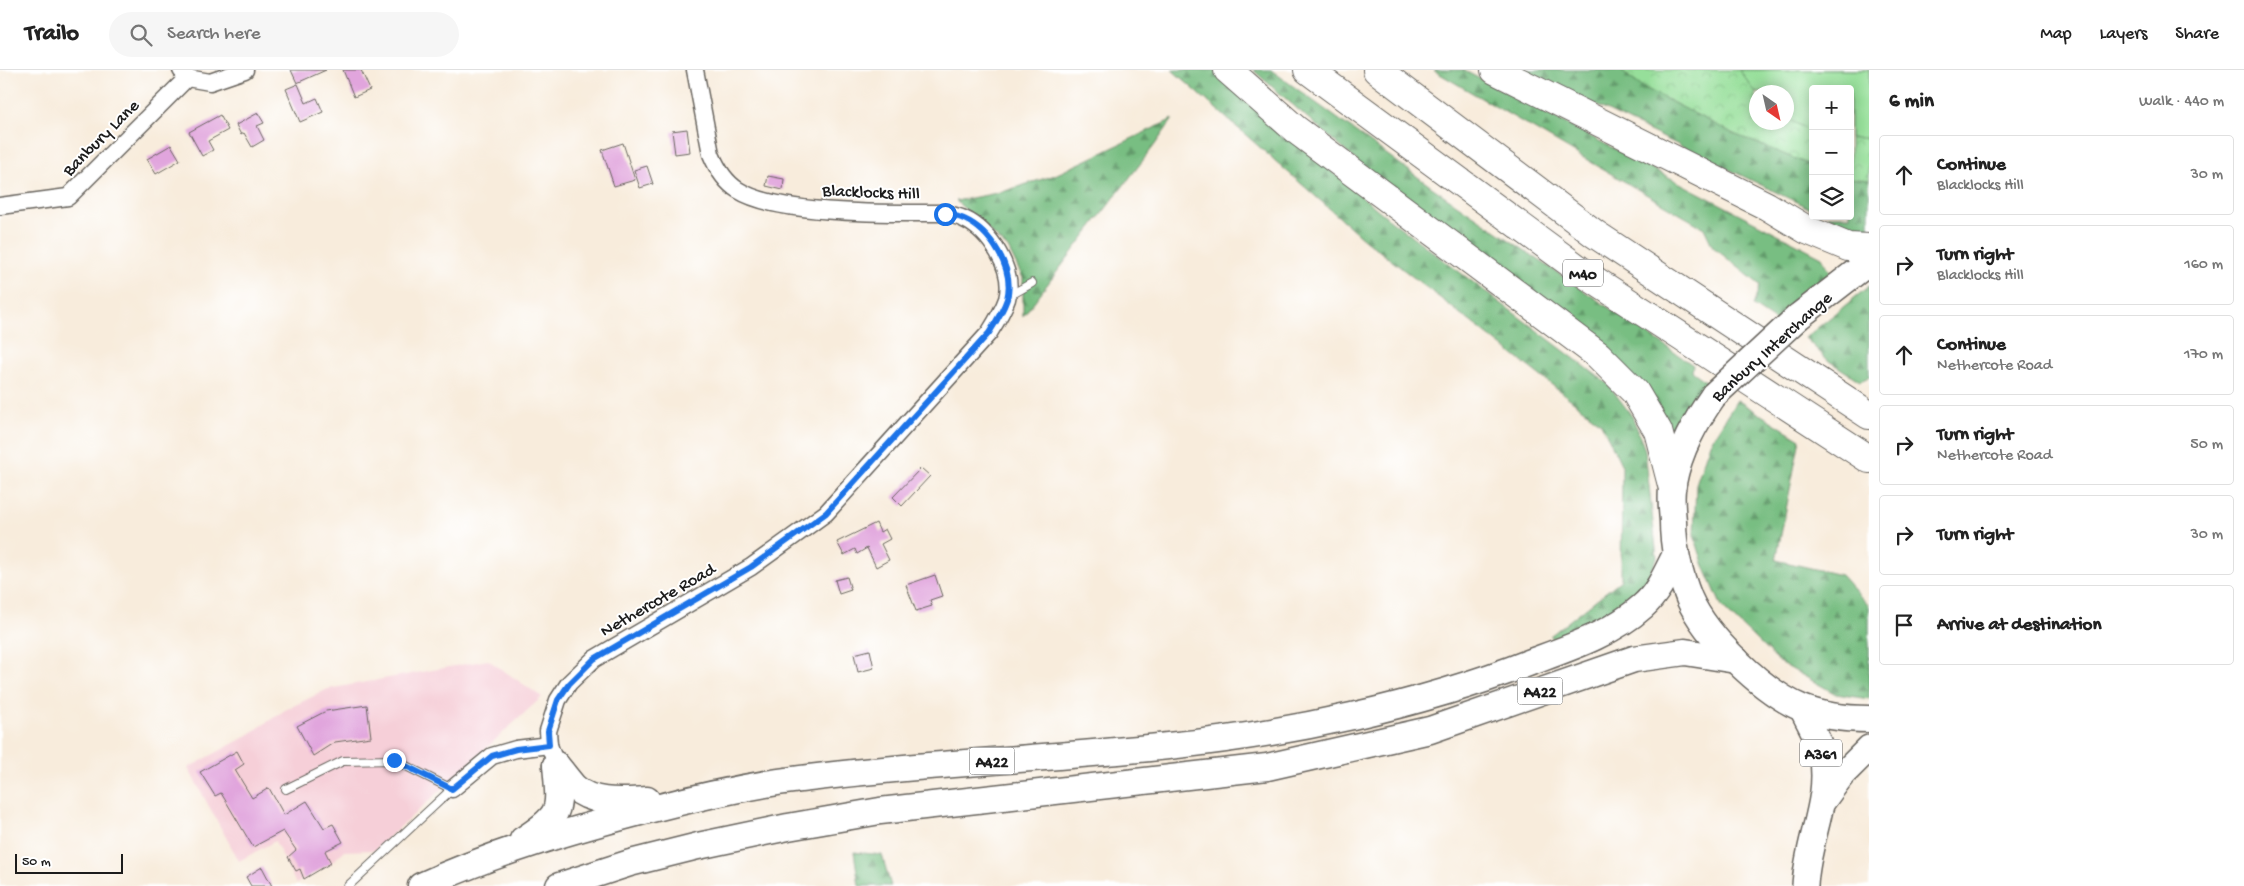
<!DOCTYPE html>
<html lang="en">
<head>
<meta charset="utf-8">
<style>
	body { margin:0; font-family:"Gochi Hand",sans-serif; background:#f6f6f6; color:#222 }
	.controls { position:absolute; right:15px; top:15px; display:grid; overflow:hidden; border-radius:5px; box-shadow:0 2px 12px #0003 }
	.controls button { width:45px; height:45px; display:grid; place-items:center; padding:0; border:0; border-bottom:1px solid #e0e0e0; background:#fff; color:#222; font:25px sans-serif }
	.compass { position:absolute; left:1749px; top:15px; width:45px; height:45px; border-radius:50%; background:#fff; box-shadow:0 2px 12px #0003; rotate:146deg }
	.scale { position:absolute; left:15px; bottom:12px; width:108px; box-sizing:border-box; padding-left:5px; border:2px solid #1c1c1c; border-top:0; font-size:14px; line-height:18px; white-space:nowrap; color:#1c1c1c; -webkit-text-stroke:4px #fff; paint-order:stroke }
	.stop { position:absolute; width:15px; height:15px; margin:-11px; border:4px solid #1a73e8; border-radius:50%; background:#fff }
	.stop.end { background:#1a73e8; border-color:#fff; box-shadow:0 1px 5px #0008 }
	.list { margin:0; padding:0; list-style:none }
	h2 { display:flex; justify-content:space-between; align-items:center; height:65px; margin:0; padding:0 20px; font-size:21px }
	h2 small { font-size:16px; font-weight:400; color:#767676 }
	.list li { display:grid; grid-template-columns:32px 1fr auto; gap:15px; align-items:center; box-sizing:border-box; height:80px; margin:0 10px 10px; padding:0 10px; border:1px solid #e0e0e0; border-radius:5px }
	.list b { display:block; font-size:19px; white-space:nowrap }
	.list p { margin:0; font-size:16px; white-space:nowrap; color:#767676 }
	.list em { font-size:16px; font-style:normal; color:#767676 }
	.icon { flex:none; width:28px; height:28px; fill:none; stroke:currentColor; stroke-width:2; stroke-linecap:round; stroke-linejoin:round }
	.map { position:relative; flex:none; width:1869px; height:816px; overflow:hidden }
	header { display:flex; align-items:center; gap:30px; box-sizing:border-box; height:70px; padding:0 25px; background:#fff; border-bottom:1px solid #e0e0e0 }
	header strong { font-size:24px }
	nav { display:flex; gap:28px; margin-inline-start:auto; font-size:18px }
	.search { width:350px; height:45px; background:#f6f6f6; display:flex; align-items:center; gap:12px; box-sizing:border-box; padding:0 18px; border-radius:28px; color:#767676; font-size:19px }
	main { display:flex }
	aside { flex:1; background:#fff }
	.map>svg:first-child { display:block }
	.built { fill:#f6cfd8 }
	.forest { fill:url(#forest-firs); stroke:#4a6d4f }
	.park { fill:url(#park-crowns); stroke:#597e5b; fill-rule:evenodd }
	.pitch { fill:#96df9a; stroke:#597e5b }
	.building { fill:#e1a5dd }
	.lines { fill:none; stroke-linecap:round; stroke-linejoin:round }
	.service-casing { stroke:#69655f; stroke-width:10 }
	.minor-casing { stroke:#69655f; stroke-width:19 }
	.primary-casing { stroke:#69655f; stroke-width:28 }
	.trunk-casing { stroke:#69655f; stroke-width:29 }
	.motorway-casing { stroke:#69655f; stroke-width:30 }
	.service { stroke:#fff; stroke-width:8 }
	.minor { stroke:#fff; stroke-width:16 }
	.primary { stroke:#fff; stroke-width:25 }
	.trunk { stroke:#fff; stroke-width:26 }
	.motorway { stroke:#fff; stroke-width:28 }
	.trunk-bridge-casing { stroke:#69655f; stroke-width:29; stroke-linecap:butt }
	.trunk-bridge { stroke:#fff; stroke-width:26 }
	.route { stroke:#1a73e8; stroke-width:6 }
	.labels { text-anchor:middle; stroke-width:4; stroke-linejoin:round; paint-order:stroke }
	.shield { fill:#fff; stroke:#606060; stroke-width:1 }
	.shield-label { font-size:16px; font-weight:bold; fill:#1c1c1c }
	.street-label { font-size:18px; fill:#1c1c1c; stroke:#fff }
</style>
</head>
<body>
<header>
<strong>Trailo</strong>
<div class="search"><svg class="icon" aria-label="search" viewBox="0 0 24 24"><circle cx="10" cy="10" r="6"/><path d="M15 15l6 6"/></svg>Search here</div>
<nav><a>Map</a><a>Layers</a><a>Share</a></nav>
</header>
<main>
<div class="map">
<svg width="1869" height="816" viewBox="0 0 1869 816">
	<defs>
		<pattern id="forest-firs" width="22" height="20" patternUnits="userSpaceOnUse" patternTransform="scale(1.25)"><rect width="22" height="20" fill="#78be82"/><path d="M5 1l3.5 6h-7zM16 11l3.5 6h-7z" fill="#629a6a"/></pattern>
		<pattern id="park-crowns" width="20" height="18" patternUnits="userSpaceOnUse" patternTransform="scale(1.25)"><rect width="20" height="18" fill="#96df9a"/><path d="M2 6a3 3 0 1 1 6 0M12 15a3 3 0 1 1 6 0" fill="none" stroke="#81bf84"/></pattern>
	</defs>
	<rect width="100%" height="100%" fill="#fff"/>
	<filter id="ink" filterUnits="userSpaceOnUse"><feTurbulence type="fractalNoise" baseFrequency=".02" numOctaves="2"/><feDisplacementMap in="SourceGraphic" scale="10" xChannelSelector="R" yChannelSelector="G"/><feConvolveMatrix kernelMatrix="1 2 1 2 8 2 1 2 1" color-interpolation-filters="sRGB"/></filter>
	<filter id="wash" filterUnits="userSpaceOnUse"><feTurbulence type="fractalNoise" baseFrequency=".0096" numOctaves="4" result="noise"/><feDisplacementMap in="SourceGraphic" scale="20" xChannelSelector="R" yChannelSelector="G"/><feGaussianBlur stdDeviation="1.12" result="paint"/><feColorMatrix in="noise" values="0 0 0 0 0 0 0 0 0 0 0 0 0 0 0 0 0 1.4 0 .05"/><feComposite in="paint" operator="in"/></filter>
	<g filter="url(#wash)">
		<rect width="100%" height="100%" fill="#f8ecdc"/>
		<!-- built -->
		<path class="built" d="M488,590L542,627L375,780L344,781L331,793L296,814L275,771L239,791L188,698L245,667L285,640L328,619Z"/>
		<!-- forest -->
		<g class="forest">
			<path d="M1172,0H1214L1281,60L1388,148L1608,314L1632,346L1645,380L1657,488L1644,519L1612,545L1555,572L1550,566L1621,510L1622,396L1601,353L1364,169Z"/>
			<path d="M1253,0H1271L1433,118L1693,295L1692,301L1711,315L1673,382L1656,335L1382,113Z"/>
			<path d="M1433,0H1463L1822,187L1833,206L1777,252L1753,236L1760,215L1713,177L1704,158Z"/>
			<path d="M1523,0H1620L1641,16L1734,64L1813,96V140Z"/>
			<path d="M1173,49L1154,76L1023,246V208L1008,178L956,131L1002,122L1055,105Z"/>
			<path d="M1850,108L1869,110V158L1844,154L1827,146H1850Z"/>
			<path d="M1869,216V307L1860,311L1829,291L1805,268Z"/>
			<path d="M1737,330L1800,369L1776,490L1841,505L1869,536V629L1836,624L1779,592L1722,537L1704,496L1694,465L1696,414L1710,373Z"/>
			<path d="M854,782L882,785L891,816H859Z"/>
		</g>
		<!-- park -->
		<path class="park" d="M1620,0H1869V110L1850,108V19H1813V96L1734,64L1641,16ZM1756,22H1786V52H1756Z"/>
		<!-- pitch -->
		<path class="pitch" d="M1739,0H1869V68H1850V19H1813V63L1787,48L1786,22L1756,23Z"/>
		<g id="blocks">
			<!-- building -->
			<g class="building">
				<path d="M291,0H326L297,13Z"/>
				<path d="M343,0H361L370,20L354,27Z"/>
				<path d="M298,14L306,33L317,28L323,42L300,52L286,19Z"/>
				<path d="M258,43L264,53L257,56L264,70L252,77L244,63L241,65L236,55Z"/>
				<path d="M220,45L228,60L208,71L213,80L202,86L189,62Z"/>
				<path d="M687,59L690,82L675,84L672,61Z"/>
				<path d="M623,73L635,110L614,116L602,80Z"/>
				<path d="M171,75L180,90L156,104L147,89Z"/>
				<path d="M647,96L653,114L640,118L634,100Z"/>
				<path d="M768,106L784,109L783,120L766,116Z"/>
				<path d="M921,398L930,406L902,436L893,427Z"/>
				<path d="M876,453L880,462L885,459L890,469L881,474L889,490L876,497L867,478L857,484L855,479L844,485L837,472Z"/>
				<path d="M935,505L942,526L930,530L932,536L916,541L906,515Z"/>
				<path d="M847,507L851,520L839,524L835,510Z"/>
				<path d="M870,580L874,598L858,602L854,584Z"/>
				<path d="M367,635L371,667L335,672L313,686L297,656L326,641Z"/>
				<path d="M237,681L244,694L235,700L252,728L269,718L284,745L307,731L324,758L333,754L343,772L325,781L331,793L304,809L300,799L296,801L288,787L296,780L283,761L253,777L221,723L215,726L200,702Z"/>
				<path d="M262,797L272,816H251L246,807Z"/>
			</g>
		</g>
	</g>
	<g filter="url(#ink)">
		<use href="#blocks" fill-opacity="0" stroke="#69655f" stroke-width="1"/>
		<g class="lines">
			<!-- service casing -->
			<g class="service-casing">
				<g id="service">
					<path d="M1009,226L1032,213"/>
					<path d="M286,719L343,691L394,690L452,719L348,816"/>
				</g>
			</g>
			<!-- minor casing -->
			<g class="minor-casing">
				<g id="minor">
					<path d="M181,0L187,8L210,12L245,0"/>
					<path d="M0,136L68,127L187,8"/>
					<path d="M556,695L549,675L548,661L558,630L569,613L594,589L751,497L826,443L989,263C996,252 1003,241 1007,229C1015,200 990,161 964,149C958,146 951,145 945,143C895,143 779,146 738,120C725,112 716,96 711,84L695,0"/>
					<path d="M452,719L492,686L516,679L549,675"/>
				</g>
			</g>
			<!-- primary casing -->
			<g class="primary-casing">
				<g id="primary">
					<path d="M1802,638C1808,652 1819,668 1822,684C1831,731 1807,769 1805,816"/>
					<path d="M1823,731L1842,705L1869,678"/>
				</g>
			</g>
			<!-- trunk casing -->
			<g class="trunk-casing">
				<g id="trunk">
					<path d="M1798,247L1869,192"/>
					<path d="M1714,325C1695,352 1679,380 1673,413C1670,425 1672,439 1673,451C1673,478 1679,503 1689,528C1706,567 1763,622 1802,638C1822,646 1848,649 1869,649"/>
					<path d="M556,695C562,702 568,710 574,717C593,735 624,731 647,730"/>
					<path d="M523,770C563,744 560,741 556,695"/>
					<path d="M421,816C493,783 571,760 648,740C690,729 734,719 778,712C907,694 1038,690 1168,676C1287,664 1419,636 1531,592C1569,578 1612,564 1643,536C1658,523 1666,504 1675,486"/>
					<path d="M559,816L630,793L698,776L788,757L880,741L1267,697L1430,660L1634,589L1685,582L1736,590"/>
				</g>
			</g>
			<!-- motorway casing -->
			<g class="motorway-casing">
				<g id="motorway">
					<path d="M1228,0L1295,59L1598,285L1635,322L1658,361L1672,415"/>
					<path d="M1308,0L1588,206L1869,389"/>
					<path d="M1377,0L1595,164L1869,345"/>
					<path d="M1495,0L1767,136L1807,160L1848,177L1869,178"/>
				</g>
			</g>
			<!-- service -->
			<use href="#service" class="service"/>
			<!-- minor -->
			<use href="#minor" class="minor"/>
			<!-- primary -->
			<use href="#primary" class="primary"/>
			<!-- trunk -->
			<use href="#trunk" class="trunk"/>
			<!-- motorway -->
			<use href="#motorway" class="motorway"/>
			<!-- trunk-bridge casing -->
			<g class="trunk-bridge-casing">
				<path id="trunk-bridge" d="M1714,325L1798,247"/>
			</g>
			<!-- trunk-bridge -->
			<use href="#trunk-bridge" class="trunk-bridge"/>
		</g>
	</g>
	<g class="lines" filter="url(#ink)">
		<!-- route -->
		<path class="route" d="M394,690L452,719L492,686L516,679L549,675L548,661L558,630L569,614L594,589L751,497L826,443L989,263C996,252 1003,241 1007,229C1015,199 991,161 964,149C958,146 951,145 945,144"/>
	</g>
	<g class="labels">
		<!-- shield labels -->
		<g class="shield">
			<rect x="1563" y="189.5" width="40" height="27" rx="4"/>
			<rect x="1517.5" y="607.5" width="45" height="27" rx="4"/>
			<rect x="1800" y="669.5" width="42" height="27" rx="4"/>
			<rect x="969.5" y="677.5" width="45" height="27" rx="4"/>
		</g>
		<g class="shield-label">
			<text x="1583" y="209">M40</text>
			<text x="1540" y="627">A422</text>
			<text x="1821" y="689">A361</text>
			<text x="992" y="697">A422</text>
		</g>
		<!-- street labels -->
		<g class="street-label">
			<text transform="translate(100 67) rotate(-45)" y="6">Banbury Lane</text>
			<text transform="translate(871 121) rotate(2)" y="6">Blacklocks Hill</text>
			<text transform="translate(1771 276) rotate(-42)" y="6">Banbury Interchange</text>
			<text transform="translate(657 529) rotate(-30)" y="6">Nethercote Road</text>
		</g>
	</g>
</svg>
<div class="controls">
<button>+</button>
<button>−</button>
<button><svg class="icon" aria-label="layers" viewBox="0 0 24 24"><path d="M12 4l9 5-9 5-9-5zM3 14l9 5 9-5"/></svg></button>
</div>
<svg class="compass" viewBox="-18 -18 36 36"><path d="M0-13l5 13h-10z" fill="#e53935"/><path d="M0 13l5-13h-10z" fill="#767676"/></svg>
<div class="scale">50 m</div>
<div class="stop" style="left:945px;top:144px"></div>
<div class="stop end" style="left:394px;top:690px"></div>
</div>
<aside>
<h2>6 min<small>Walk · 440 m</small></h2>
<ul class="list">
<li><svg class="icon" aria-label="ahead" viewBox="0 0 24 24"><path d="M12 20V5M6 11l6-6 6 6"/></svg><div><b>Continue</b><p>Blacklocks Hill</p></div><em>30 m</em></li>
<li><svg class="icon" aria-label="right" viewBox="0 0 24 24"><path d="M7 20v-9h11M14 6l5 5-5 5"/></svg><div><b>Turn right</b><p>Blacklocks Hill</p></div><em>160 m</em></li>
<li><svg class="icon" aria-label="ahead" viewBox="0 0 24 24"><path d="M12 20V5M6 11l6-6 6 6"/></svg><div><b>Continue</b><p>Nethercote Road</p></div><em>170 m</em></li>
<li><svg class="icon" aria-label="right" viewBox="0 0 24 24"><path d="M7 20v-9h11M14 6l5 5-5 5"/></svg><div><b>Turn right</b><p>Nethercote Road</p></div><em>50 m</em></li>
<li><svg class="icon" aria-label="right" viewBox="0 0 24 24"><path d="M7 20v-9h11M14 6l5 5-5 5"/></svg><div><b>Turn right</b></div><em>30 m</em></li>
<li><svg class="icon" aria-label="arrive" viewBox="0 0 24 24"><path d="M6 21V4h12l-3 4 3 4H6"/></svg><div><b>Arrive at destination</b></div></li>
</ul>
</aside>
</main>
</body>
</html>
